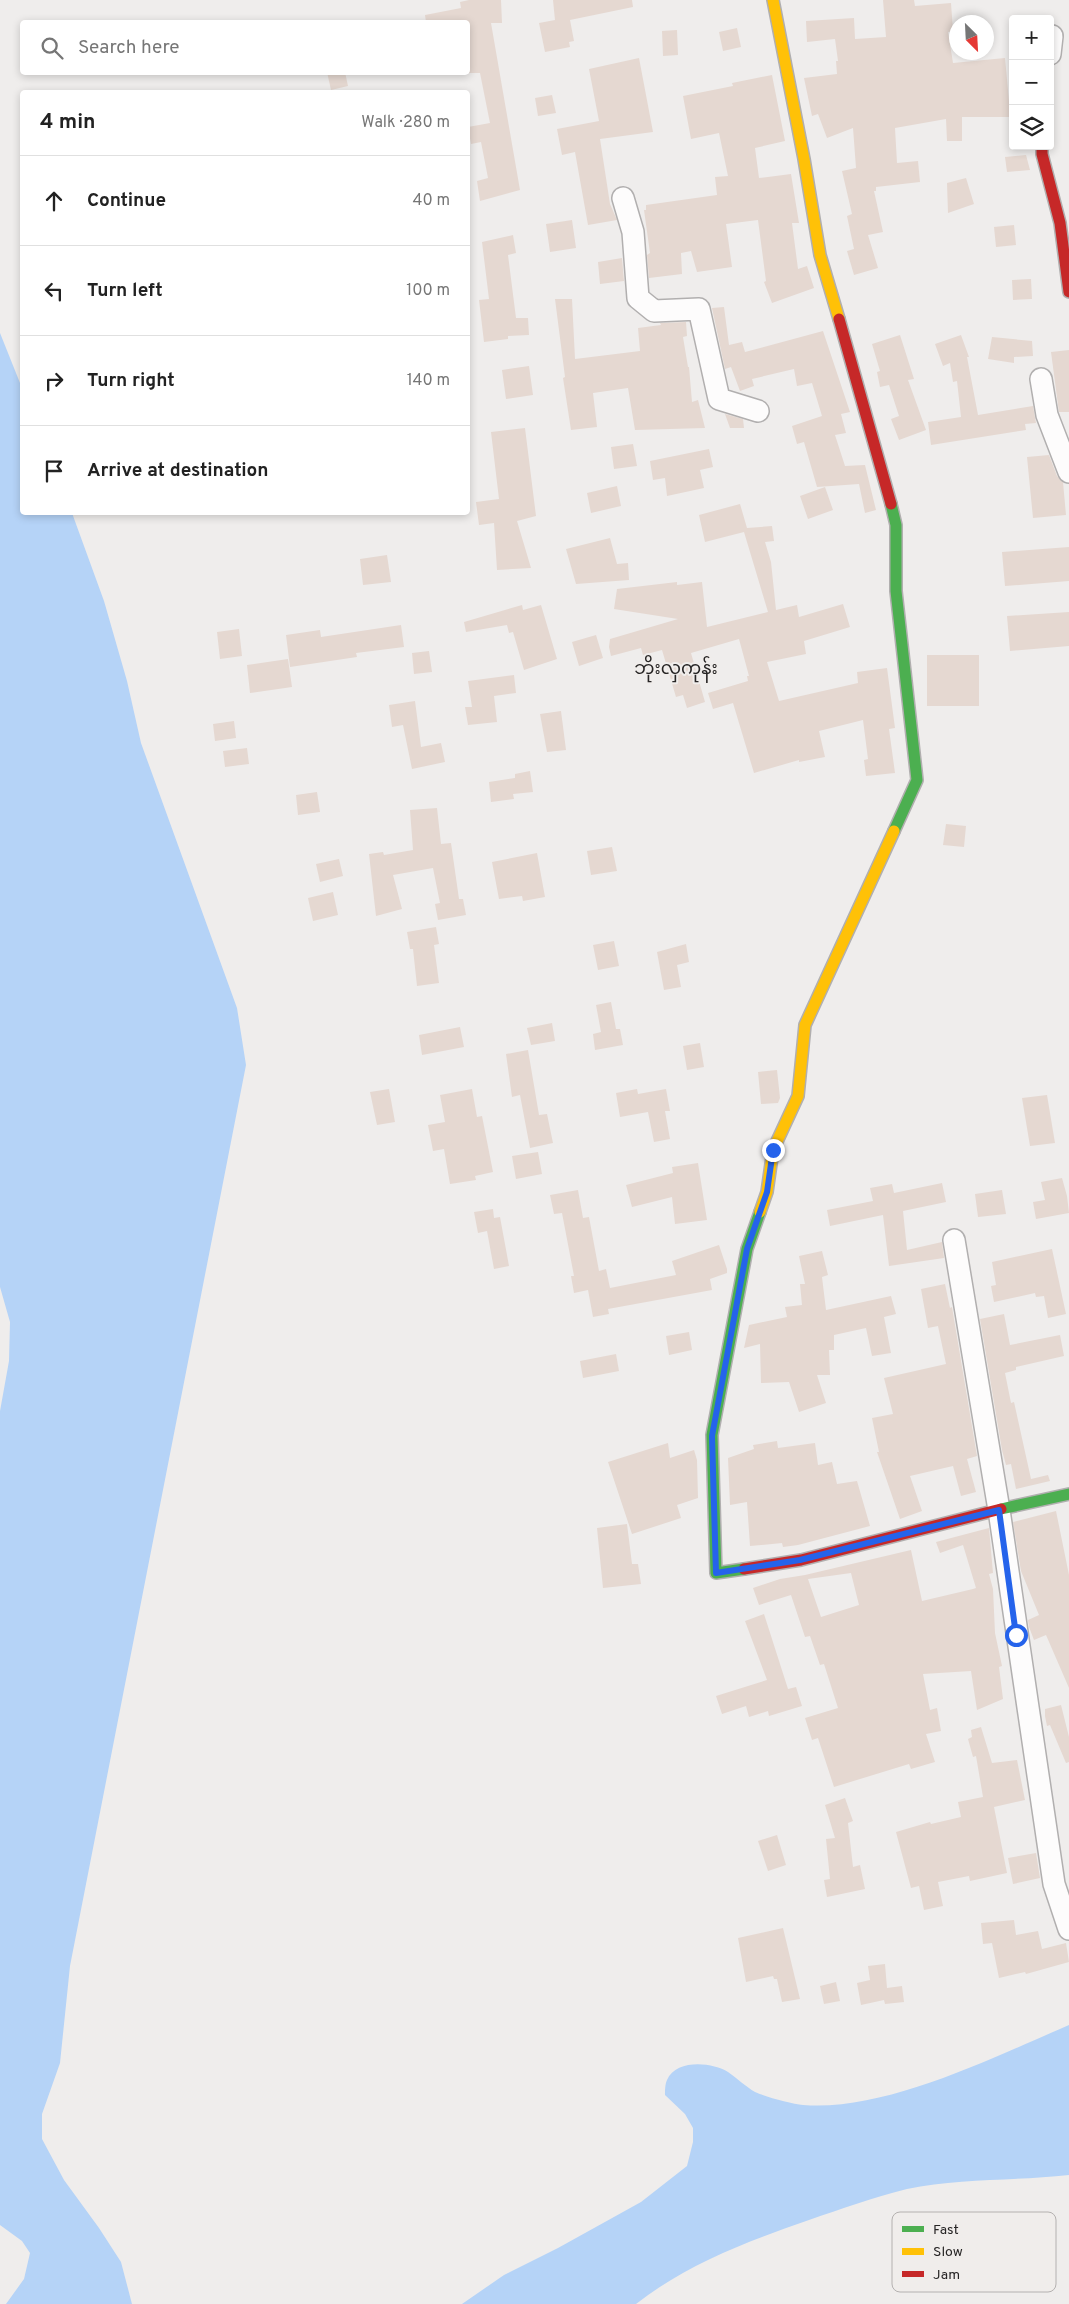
<!DOCTYPE html>
<html lang="en">
<head>
<meta charset="utf-8">
<style>
	body { margin:0; font-family:Overpass,"Noto Sans Myanmar",sans-serif; background:#f6f6f6; color:#222 }
	.controls { position:absolute; right:15px; top:15px; display:grid; overflow:hidden; border-radius:5px; box-shadow:0 2px 8px #0003 }
	.controls button { width:45px; height:45px; display:grid; place-items:center; padding:0; border:0; border-bottom:1px solid #e0e0e0; background:#fff; color:#222; font:25px sans-serif }
	.compass { position:absolute; left:949px; top:15px; width:45px; height:45px; border-radius:50%; background:#fff; box-shadow:0 2px 8px #0003; rotate:156deg }
	.stop { position:absolute; width:15px; height:15px; margin:-11px; border:4px solid #2563eb; border-radius:50%; background:#fff }
	.stop.end { background:#2563eb; border-color:#fff; box-shadow:0 1px 5px #0008 }
	.list { margin:0; padding:0; list-style:none }
	h2 { display:flex; justify-content:space-between; align-items:center; height:65px; margin:0; padding:0 20px; font-size:21px }
	h2 small { font-size:16px; font-weight:400; color:#767676 }
	.list li { display:grid; grid-template-columns:32px 1fr auto; gap:15px; align-items:center; box-sizing:border-box; height:90px; padding:0 20px; border-top:1px solid #e0e0e0 }
	.list b { display:block; font-size:19px; white-space:nowrap }
	.list em { font-size:16px; font-style:normal; color:#767676 }
	.icon { flex:none; width:28px; height:28px; fill:none; stroke:currentColor; stroke-width:2; stroke-linecap:round; stroke-linejoin:round }
	.map { position:relative; flex:none; width:1069px; height:2304px; overflow:hidden }
	.search { position:absolute; background:#fff; box-shadow:0 2px 8px #0003; left:20px; top:20px; width:450px; height:55px; display:flex; align-items:center; gap:12px; box-sizing:border-box; padding:0 18px; border-radius:5px; color:#767676; font-size:19px }
	.panel { position:absolute; background:#fff; box-shadow:0 2px 8px #0003; left:20px; top:90px; width:450px; height:425px; border-radius:5px }
	.map>svg:first-child { display:block }
	.water { fill:#b5d3f7 }
	.building { fill:#e5d8d1; fill-rule:evenodd }
	.lines { fill:none; stroke-linecap:round; stroke-linejoin:round }
	.street-casing { stroke:#b1afaf; stroke-width:24 }
	.fast-casing { stroke:#b1afaf; stroke-width:14 }
	.slow-casing { stroke:#b1afaf; stroke-width:14 }
	.jam-casing { stroke:#b1afaf; stroke-width:14 }
	.street { stroke:#fdfcfc; stroke-width:21 }
	.fast { stroke:#4caf50; stroke-width:11 }
	.slow { stroke:#ffc107; stroke-width:11 }
	.jam { stroke:#c62828; stroke-width:11 }
	.route { stroke:#2563eb; stroke-width:6 }
	.labels { text-anchor:middle; stroke-width:4; stroke-linejoin:round; paint-order:stroke }
	.quarter-label { font-size:18px; fill:#272525; stroke:#f0edeb }
	.key { fill:#f0edeb; stroke:#b4b1b0; stroke-width:1 }
	.key-label { font-size:14px; fill:#272525 }
</style>
</head>
<body>
<div class="map">
<svg width="1069" height="2304" viewBox="0 0 1069 2304">
	<rect width="100%" height="100%" fill="#efedec"/>
	<!-- water -->
	<g class="water">
		<path d="M0,333L22,388V512L72,513L104,601L127,681L141,743L237,1008L246,1065L70,1966L60,2063L42,2114V2139L64,2180L99,2228L121,2262L132,2304H6L24,2279L30,2253L22,2241L0,2225V1411L9,1361L10,1322L0,1287Z"/>
		<path d="M1069,2025V2175C1016,2181 959,2178 907,2189C874,2197 841,2209 809,2220C748,2241 687,2264 636,2304H462L504,2275L558,2248L641,2202L687,2166L693,2142V2128L685,2114L665,2095C665,2091 665,2084 667,2080C676,2059 712,2062 728,2072C737,2078 746,2087 755,2092C766,2097 792,2104 803,2105C885,2112 994,2057 1069,2025Z"/>
	</g>
	<!-- building -->
	<g class="building">
		<path d="M469,0H501L502,23H491L520,190L480,201L477,181L488,178L481,142L471,144L468,127L490,123L480,73H468V22H426L425,15L461,8L460,2Z"/>
		<path d="M553,0H632L633,7L570,20L574,41L569,42L570,47L545,52L539,23L555,20Z"/>
		<path d="M883,0H914L915,6L951,3L953,31L948,32L953,63L1005,58L1009,101H1013V117H962V141H947L946,119L895,128L897,163L918,161L920,182L876,187V191H874L883,232L868,235L878,268L854,275L847,251L854,249L847,216L852,214L842,171L856,168L853,128L827,138L818,114L812,116L804,78L837,74L836,61H838L835,39L807,42L806,21L854,18L855,39L886,37Z"/>
		<path d="M737,28L741,47L723,51L719,32Z"/>
		<path d="M677,30L678,55L663,56L662,31Z"/>
		<path d="M639,58L653,132L600,139L610,204L617,220L588,225L575,152L562,155L557,129L599,121L589,69Z"/>
		<path d="M327,72H345L348,86L331,90Z"/>
		<path d="M772,75L785,141L755,148L759,178L791,174L799,223H792L798,269L807,266L814,288L772,303L764,282L766,281L758,220L726,224L732,267L697,272L691,251L681,253L682,274L649,278L647,255L650,253L644,210H646V205L717,195L715,177L728,176L719,133L691,139L683,96L733,86L732,83Z"/>
		<path d="M552,95L556,113L538,116L535,98Z"/>
		<path d="M1026,155L1030,170L1007,172L1005,157Z"/>
		<path d="M966,178L974,204L948,213L947,183Z"/>
		<path d="M572,220L576,248L550,252L546,224Z"/>
		<path d="M1014,225L1016,245L996,247L994,227Z"/>
		<path d="M513,235L516,253L508,255L516,318H528L529,335L508,336V339L484,342L479,300L489,299L482,242Z"/>
		<path d="M622,258L624,281L600,284L598,262Z"/>
		<path d="M1031,279L1032,299L1013,300L1012,280Z"/>
		<path d="M555,299H572L575,359L640,351L638,328L661,325L660,323L686,322L687,336L683,337L688,367H689L692,402L698,400L705,428L635,430L628,388L593,393L597,427L571,430L563,378L565,377Z"/>
		<path d="M724,307L729,345L742,342L745,352L823,331L850,412L841,414L846,433L835,435L845,466L865,465L876,510L865,513L859,484L817,487L804,442L797,444L792,426L822,416L812,383L797,386L794,369L752,379L754,386L740,391L731,367L725,369L712,308Z"/>
		<path d="M900,335L914,379L908,380L926,430L899,440L891,419L899,416L889,385L880,387L877,372L880,371L872,344Z"/>
		<path d="M961,335L969,357H967L978,415L1033,406L1036,423L1025,424L1026,430L931,445L928,422L961,417L957,381L953,382L950,363L943,366L935,344Z"/>
		<path d="M992,337L1032,341L1033,356L1014,357V363L988,359Z"/>
		<path d="M1069,350V412H1059L1051,352Z"/>
		<path d="M529,366L533,395L506,399L502,370Z"/>
		<path d="M725,414L743,419L744,428H730Z"/>
		<path d="M525,428L536,516L517,521L531,568L497,570L494,523L479,525L476,502L499,499L491,432Z"/>
		<path d="M633,444L637,466L614,469L611,447Z"/>
		<path d="M709,449L713,467L700,470L704,488L667,496L665,478L653,480L650,461Z"/>
		<path d="M1049,455L1057,476L1063,482L1066,515L1033,518L1027,457Z"/>
		<path d="M617,486L621,506L591,513L587,493Z"/>
		<path d="M825,487L833,510L808,519L800,496Z"/>
		<path d="M740,504L747,528L772,526L774,541L765,542L771,562L776,610L797,605L799,617L843,604L850,627L804,641L806,654L767,662L779,701L858,683L857,672L887,668L895,728L889,729L895,773L866,776L864,760L868,759L863,720L819,731L825,757L799,762V760L754,773L733,703L713,709L708,693L748,681L747,676H749L739,639L691,653L705,702L687,708L683,695L676,697L662,650L643,655L641,648L611,656L609,647L610,639L678,619L614,609L617,589L677,582V585L702,582L707,627L768,612L744,532L705,542L699,515Z"/>
		<path d="M610,538L617,564L628,563L629,580L576,584L566,549Z"/>
		<path d="M1069,547V581L1005,586L1002,552Z"/>
		<path d="M387,555L391,582L363,585L360,559Z"/>
		<path d="M522,605L523,610L541,605L557,659L524,670L513,632L509,633L507,625L466,632L464,622Z"/>
		<path d="M1069,612V646L1010,651L1007,616Z"/>
		<path d="M401,625L404,647L356,653L357,657L290,667L286,635L320,630L321,637Z"/>
		<path d="M239,629L242,656L220,659L217,632Z"/>
		<path d="M596,635L603,658L579,666L572,642Z"/>
		<path d="M429,651L432,672L414,674L412,653Z"/>
		<rect x="927" y="655" width="52" height="51"/>
		<path d="M288,659L292,687L250,693L247,665Z"/>
		<path d="M514,675L516,693L494,696L497,722L468,725L465,707H472L468,681Z"/>
		<path d="M415,701L421,747L441,743L445,762L412,769L403,725L392,727L389,705Z"/>
		<path d="M561,711L566,750L547,752L540,714Z"/>
		<path d="M234,721L236,738L215,741L213,724Z"/>
		<path d="M247,748L249,764L225,767L223,751Z"/>
		<path d="M530,771L533,792L513,794L514,799L491,802L489,782L515,778V774Z"/>
		<path d="M317,792L320,812L298,815L296,795Z"/>
		<path d="M437,808L441,844L451,843L459,899H463L466,915L438,920L435,904L440,903L433,868L393,875L402,909L376,916L369,854L383,852L384,855L413,850L410,810Z"/>
		<path d="M946,824L966,826L964,847L943,845Z"/>
		<path d="M612,847L617,871L591,875L587,851Z"/>
		<path d="M537,853L545,897L523,901L522,896L499,899L492,862Z"/>
		<path d="M339,859L343,876L320,882L316,864Z"/>
		<path d="M333,892L338,915L313,921L308,898Z"/>
		<path d="M436,927L439,944L434,945L439,983L417,986L413,949H410L407,932Z"/>
		<path d="M614,941L619,966L598,970L593,945Z"/>
		<path d="M686,944L689,962L677,965L681,987L664,990L657,952Z"/>
		<path d="M611,1002L616,1029H620L623,1045L595,1050L593,1034L601,1032L596,1005Z"/>
		<path d="M552,1023L555,1041L531,1045L527,1028Z"/>
		<path d="M460,1027L464,1047L422,1055L419,1035Z"/>
		<path d="M700,1043L704,1067L687,1070L683,1046Z"/>
		<path d="M528,1050L539,1115L547,1114L553,1143L530,1148L520,1095L512,1097L506,1054Z"/>
		<path d="M777,1070L780,1098L778,1103L761,1104L758,1072Z"/>
		<path d="M389,1089L395,1122L377,1125L370,1092Z"/>
		<path d="M472,1089L477,1117L482,1116L493,1172L475,1176L476,1180L450,1184L444,1149L433,1151L428,1125L445,1122L440,1095Z"/>
		<path d="M637,1089L638,1094L666,1089L670,1111H665L670,1139L654,1142L648,1112L620,1117L616,1093Z"/>
		<path d="M1047,1095L1055,1143L1030,1146L1022,1098Z"/>
		<path d="M538,1152L542,1174L516,1179L512,1156Z"/>
		<path d="M698,1163L707,1220L675,1224L672,1197L632,1207L626,1185L673,1173L672,1167Z"/>
		<path d="M1062,1178L1067,1196L1069,1213L1036,1219L1033,1202L1045,1200L1041,1182Z"/>
		<path d="M942,1183L946,1202L903,1211L907,1250L942,1242L944,1258L889,1266L883,1215L830,1226L827,1210L873,1201L870,1188L892,1184L894,1193Z"/>
		<path d="M578,1190L583,1218L589,1217L599,1271L606,1269L610,1288L676,1275L672,1261L719,1245L727,1269V1273L710,1279L712,1290L608,1309L609,1314L593,1317L588,1290L574,1293L571,1276H574L562,1213L554,1214L550,1195Z"/>
		<path d="M1002,1190L1006,1214L978,1217L975,1194Z"/>
		<path d="M493,1209L494,1218L500,1217L509,1266L494,1269L487,1231L478,1233L474,1212Z"/>
		<path d="M1052,1249L1066,1314L1048,1318L1044,1296L1036,1297L1035,1293L994,1302L991,1286L996,1285L992,1262Z"/>
		<path d="M822,1251L828,1275L822,1277L826,1310L891,1296L896,1314L884,1317L891,1353L872,1356L866,1328L834,1335V1350H829L830,1375H817L826,1403L799,1412L789,1382L761,1383L760,1344L744,1348L749,1325L787,1317L785,1307L802,1305L800,1284H805L799,1256Z"/>
		<path d="M945,1284L950,1308L952,1307L954,1319L977,1456L967,1459L976,1492L961,1496L953,1466L910,1476L922,1511L900,1519L877,1452H879L872,1418L893,1414L884,1378L946,1364L938,1326L928,1328L921,1289Z"/>
		<path d="M1004,1314L1010,1345L1060,1335L1064,1356L1016,1367V1370L1005,1373L1011,1403L1014,1402L1031,1479L1048,1475L1050,1481L1016,1489L1011,1464L1006,1465L1002,1450L980,1319Z"/>
		<path d="M689,1332L692,1350L669,1355L666,1336Z"/>
		<path d="M616,1354L619,1371L583,1378L580,1361Z"/>
		<path d="M777,1441L778,1448L815,1443L818,1465L832,1462L837,1484L857,1481L870,1526L798,1545L783,1547L782,1543L750,1546L747,1502L730,1505L728,1458L754,1449L753,1445Z"/>
		<path d="M668,1443L670,1458L694,1450L697,1460L698,1498L677,1505L681,1518L632,1534L608,1462Z"/>
		<path d="M1056,1511L1069,1575V1688L1046,1635L1034,1640L1029,1627L1028,1620L1039,1615L1021,1571L1013,1522Z"/>
		<path d="M627,1524L632,1564H638L641,1584L603,1588L597,1528Z"/>
		<path d="M989,1528L993,1573L989,1574L993,1589L995,1633L1002,1666L999,1667L1003,1699L977,1710L971,1671L923,1674L930,1710L937,1708L941,1731L926,1734L935,1762L911,1769L909,1764L834,1787L818,1738L812,1740L805,1718L838,1708L824,1664L820,1665L810,1636L805,1637L791,1595L759,1605L753,1588L780,1579L805,1575L911,1550L922,1601L973,1589L976,1588L963,1545L940,1553L936,1542ZM851,1573L859,1605L821,1617L808,1579Z"/>
		<path d="M764,1614L788,1689L796,1687L802,1706L769,1716L768,1711L749,1717L746,1706L722,1714L716,1696L767,1680L745,1621Z"/>
		<path d="M1061,1705L1069,1737V1762L1066,1763L1050,1725L1047,1726L1045,1716V1709Z"/>
		<path d="M981,1727L992,1763L1017,1760L1025,1800L994,1807L1007,1873L970,1881L969,1876L938,1882L943,1906L924,1910L919,1886L911,1888L896,1832L930,1822L931,1824L961,1817L958,1802L983,1797L976,1756L973,1757L968,1739L972,1737L971,1730Z"/>
		<path d="M845,1798L853,1821L848,1823L853,1867L860,1865L865,1889L827,1897L824,1880L830,1879L826,1839L835,1838L825,1805Z"/>
		<path d="M777,1835L786,1865L768,1871L758,1841Z"/>
		<path d="M1036,1853L1040,1878L1013,1884L1008,1858Z"/>
		<path d="M1014,1920L1016,1935L1038,1931L1042,1949L1066,1943L1069,1962L1026,1974L1025,1972L999,1978L992,1943L983,1944L981,1923Z"/>
		<path d="M783,1928L800,1999L782,2002L777,1979H774L773,1976L746,1982L738,1938Z"/>
		<path d="M885,1964L887,1988L902,1986L904,2002L885,2004L884,2000L861,2005L857,1983L870,1980L868,1966Z"/>
		<path d="M836,1982L840,2001L824,2004L820,1986Z"/>
	</g>
	<g class="lines">
		<!-- street casing -->
		<g class="street-casing">
			<g id="street">
				<path d="M1050,54L1052,36"/>
				<path d="M623,198L633,232L638,298L654,311L699,309L719,399L758,411"/>
				<path d="M1041,379L1047,415L1069,472"/>
				<path d="M954,1240L999,1510L1054,1884L1069,1929"/>
			</g>
		</g>
		<!-- fast casing -->
		<g class="fast-casing">
			<g id="fast">
				<path d="M891,504L896,525V591L917,780L894,831"/>
				<path d="M1001,1509L1069,1494"/>
				<path d="M744,1569L716,1573L712,1435L747,1249L760,1212"/>
			</g>
		</g>
		<!-- slow casing -->
		<g class="slow-casing">
			<g id="slow">
				<path d="M773,0L804,159L820,255L839,319"/>
				<path d="M760,1212L767,1192L773,1150L798,1096L805,1025L894,831"/>
			</g>
		</g>
		<!-- jam casing -->
		<g class="jam-casing">
			<g id="jam">
				<path d="M1042,146V154L1060,223L1069,292"/>
				<path d="M839,319L891,504"/>
				<path d="M744,1569L801,1560L1001,1509"/>
			</g>
		</g>
		<!-- street -->
		<use href="#street" class="street"/>
		<!-- fast -->
		<use href="#fast" class="fast"/>
		<!-- slow -->
		<use href="#slow" class="slow"/>
		<!-- jam -->
		<use href="#jam" class="jam"/>
	</g>
	<g class="lines">
		<!-- route -->
		<path class="route" d="M773,1150L767,1192L747,1249L712,1436L716,1573L800,1560L999,1510L1016,1635"/>
	</g>
	<g class="labels">
		<!-- quarter labels -->
		<g class="quarter-label">
			<text x="676" y="674">ဘိုးလှကုန်း</text>
		</g>
	</g>
	<!-- legend -->
	<rect x="892" y="2212" width="164" height="80" rx="8" class="key"/>
	<rect x="902" y="2226" width="22" height="6" fill="#4caf50"/>
	<rect x="902" y="2248" width="22" height="7" fill="#ffc107"/>
	<rect x="902" y="2271" width="22" height="6" fill="#c62828"/>
	<g class="key-label">
		<text x="933" y="2234">Fast</text>
		<text x="933" y="2256">Slow</text>
		<text x="933" y="2279">Jam</text>
	</g>
</svg>
<div class="controls">
<button>+</button>
<button>−</button>
<button><svg class="icon" aria-label="layers" viewBox="0 0 24 24"><path d="M12 4l9 5-9 5-9-5zM3 14l9 5 9-5"/></svg></button>
</div>
<svg class="compass" viewBox="-18 -18 36 36"><path d="M0-13l5 13h-10z" fill="#e53935"/><path d="M0 13l5-13h-10z" fill="#767676"/></svg>
<div class="stop" style="left:1016px;top:1635px"></div>
<div class="stop end" style="left:773px;top:1150px"></div>
<div class="search"><svg class="icon" aria-label="search" viewBox="0 0 24 24"><circle cx="10" cy="10" r="6"/><path d="M15 15l6 6"/></svg>Search here</div>
<section class="panel">
<h2>4 min<small>Walk · 280 m</small></h2>
<ul class="list">
<li><svg class="icon" aria-label="ahead" viewBox="0 0 24 24"><path d="M12 20V5M6 11l6-6 6 6"/></svg><div><b>Continue</b></div><em>40 m</em></li>
<li><svg class="icon" aria-label="left" viewBox="0 0 24 24"><path d="M17 20v-9H6M10 6l-5 5 5 5"/></svg><div><b>Turn left</b></div><em>100 m</em></li>
<li><svg class="icon" aria-label="right" viewBox="0 0 24 24"><path d="M7 20v-9h11M14 6l5 5-5 5"/></svg><div><b>Turn right</b></div><em>140 m</em></li>
<li><svg class="icon" aria-label="arrive" viewBox="0 0 24 24"><path d="M6 21V4h12l-3 4 3 4H6"/></svg><div><b>Arrive at destination</b></div></li>
</ul>
</section>
</div>
</body>
</html>
